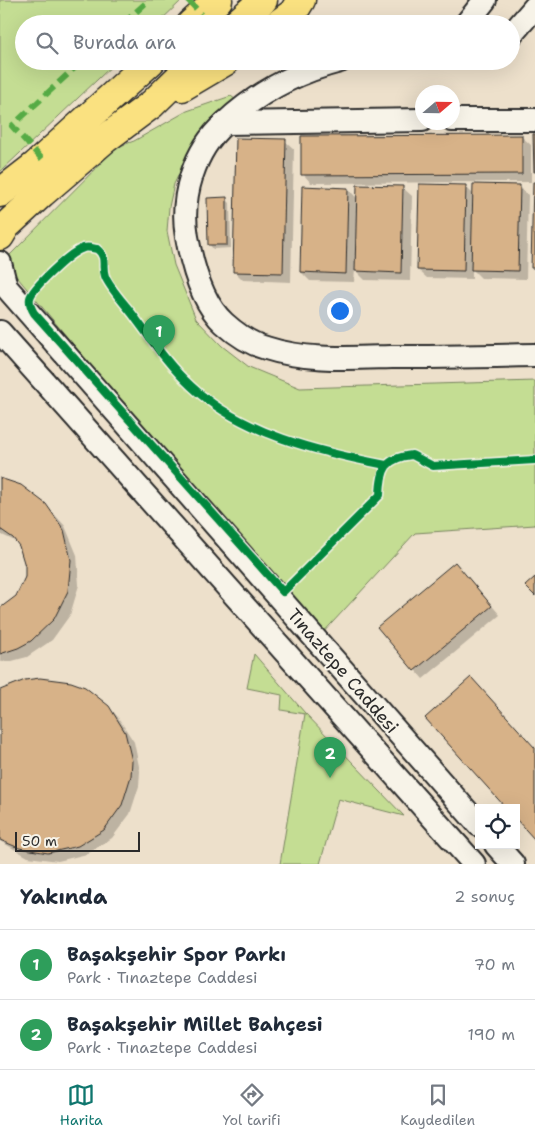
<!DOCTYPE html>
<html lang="tr">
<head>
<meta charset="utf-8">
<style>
	body { margin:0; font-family:"Shantell Sans",sans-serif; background:#f2f2f3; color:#1f2937 }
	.controls { position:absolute; right:15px; bottom:15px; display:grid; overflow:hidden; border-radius:0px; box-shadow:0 5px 20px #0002 }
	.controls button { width:45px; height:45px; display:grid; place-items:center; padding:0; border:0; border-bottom:1px solid #e0e1e3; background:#fff; color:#1f2937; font:25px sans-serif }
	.compass { position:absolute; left:415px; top:85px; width:45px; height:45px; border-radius:50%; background:#fff; box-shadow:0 5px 20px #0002; rotate:70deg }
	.scale { position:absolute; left:15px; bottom:12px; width:125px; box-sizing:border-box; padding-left:5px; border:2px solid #2b2b2b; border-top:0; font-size:14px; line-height:18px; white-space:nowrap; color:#2b2b2b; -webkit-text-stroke:4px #f7f3e8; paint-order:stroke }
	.you { position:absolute; left:339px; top:310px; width:18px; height:18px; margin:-12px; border:4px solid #fff; border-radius:50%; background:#1a73e8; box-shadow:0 0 0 8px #1a73e833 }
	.badge { display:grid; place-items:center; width:32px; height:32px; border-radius:50%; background:#0f766e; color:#fff; font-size:16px; font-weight:700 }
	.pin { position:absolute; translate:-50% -41px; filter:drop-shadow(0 1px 2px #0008) }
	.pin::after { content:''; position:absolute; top:26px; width:18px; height:15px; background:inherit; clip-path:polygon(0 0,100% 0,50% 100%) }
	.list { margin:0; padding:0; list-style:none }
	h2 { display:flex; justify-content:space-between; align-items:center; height:65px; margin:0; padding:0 20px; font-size:21px }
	h2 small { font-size:16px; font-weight:400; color:#747a83 }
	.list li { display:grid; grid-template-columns:32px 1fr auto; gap:15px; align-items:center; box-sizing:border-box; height:70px; padding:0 20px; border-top:1px solid #e0e1e3 }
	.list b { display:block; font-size:19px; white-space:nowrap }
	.list p { margin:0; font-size:16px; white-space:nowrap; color:#747a83 }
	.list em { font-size:16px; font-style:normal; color:#747a83 }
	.icon { flex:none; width:28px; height:28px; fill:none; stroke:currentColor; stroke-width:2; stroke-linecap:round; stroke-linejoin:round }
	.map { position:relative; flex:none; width:535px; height:864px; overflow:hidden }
	.search { position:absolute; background:#fff; box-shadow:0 5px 20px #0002; left:15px; right:15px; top:15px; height:55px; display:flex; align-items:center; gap:12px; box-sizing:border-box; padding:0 18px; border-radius:28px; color:#747a83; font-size:19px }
	.sheet { height:205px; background:#fff }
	nav { display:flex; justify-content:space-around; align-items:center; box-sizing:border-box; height:70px; border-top:1px solid #e0e1e3; background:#fff; font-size:14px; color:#747a83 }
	nav a { display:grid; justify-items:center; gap:2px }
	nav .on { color:#0f766e }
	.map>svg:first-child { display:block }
	.green { fill:#c4dd93; stroke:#78845f }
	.shadow { fill:#0003 }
	.building { fill:#d7b288; stroke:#2b2b2b }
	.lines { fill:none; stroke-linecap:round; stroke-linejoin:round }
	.minor-casing { stroke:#2b2b2b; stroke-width:26 }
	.major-casing { stroke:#2b2b2b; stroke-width:31 }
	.minor { stroke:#f7f3e8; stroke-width:22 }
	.major { stroke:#fae180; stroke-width:28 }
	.quiet { stroke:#54ab44; stroke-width:6; stroke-dasharray:12 6; stroke-linecap:butt }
	.cycleway-casing { stroke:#f7f3e8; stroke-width:11 }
	.cycleway { stroke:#00873e; stroke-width:8 }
	.labels { text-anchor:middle; stroke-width:4; stroke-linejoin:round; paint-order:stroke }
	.street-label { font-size:18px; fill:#2b2b2b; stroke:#f7f3e8 }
</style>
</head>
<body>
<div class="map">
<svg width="535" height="864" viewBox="0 0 535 864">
	<rect width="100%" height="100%" fill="#ede0cb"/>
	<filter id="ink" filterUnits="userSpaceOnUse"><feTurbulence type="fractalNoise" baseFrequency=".02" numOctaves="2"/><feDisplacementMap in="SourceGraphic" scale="10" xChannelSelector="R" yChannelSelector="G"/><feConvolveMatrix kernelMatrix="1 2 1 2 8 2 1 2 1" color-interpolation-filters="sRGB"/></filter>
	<g filter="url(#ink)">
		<!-- green -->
		<g class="green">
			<path d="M0,0H182L157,24H24V61H117L0,172Z"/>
			<path d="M231,96L236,100L189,154L174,184L169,207L167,231L174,265L196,319L222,346L249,367L300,388L535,381V525L415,533L320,636L289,603L7,265V258L117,147L134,141L187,111Z"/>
			<path d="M254,654L305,713L404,816L338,799L320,864H280L305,714L281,710L282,695L247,688Z"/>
		</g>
		<!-- shadow -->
		<g class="shadow">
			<path d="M522,137L531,145V182L311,183L303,174Z"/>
			<path d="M285,141L294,149L291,282L243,280L235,272Z"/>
			<path d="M465,186L474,195L519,186L528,195L526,279L481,278L472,269V279L427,278L418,270Z"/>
			<path d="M403,188L412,196L410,281L365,280L355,270L354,282L310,281L301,272L348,189L358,199Z"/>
			<path d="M226,199L230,203L231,248L213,249L209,244Z"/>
			<path d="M0,480L46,505L65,526L77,555L79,585L70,615L52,640L27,657L12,661L0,662V609L16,597L22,587L27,566L19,543L0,534Z"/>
			<path d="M464,573L500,615L423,679L379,628Z"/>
			<path d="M40,679L108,707L117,716L134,742L140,771L139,786L130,814L112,838L87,854L58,861L28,857L0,841V693L11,685Z"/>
		</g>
		<!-- building -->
		<g class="building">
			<path d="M533,134H535V172H534Z"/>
			<path d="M522,135V174L301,175V136Z"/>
			<path d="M236,138L286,139L283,273L233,272Z"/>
			<path d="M533,182H535V268H531Z"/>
			<path d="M419,184L466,185L464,271L417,270Z"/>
			<path d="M473,184L520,185L518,271L471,270Z"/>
			<path d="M357,185L403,186L401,273L355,271Z"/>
			<path d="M302,186L348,188L346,274L300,272Z"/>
			<path d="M227,197V245H208L207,198Z"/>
			<path d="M0,478L21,485L46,504L64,530L71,560L68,591L54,619L31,641L18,648L0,654V608L16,596L25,577V566L19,546L13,538L0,529Z"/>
			<path d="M455,562L492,606L414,671L377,627Z"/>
			<path d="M535,577V596L525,586Z"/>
			<path d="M471,677L535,748V840L516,819V808H506L425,718Z"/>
			<path d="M40,678L71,682L85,687L109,706L125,732L132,761L131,776L122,805L104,830L78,846L48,853L19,848L0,840V690L25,680Z"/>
		</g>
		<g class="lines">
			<!-- minor casing -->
			<g class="minor-casing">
				<g id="minor">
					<path d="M466,24L485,0"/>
					<path d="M511,35L535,7"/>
					<path d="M422,120L225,123C194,150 180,197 187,237C192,265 202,303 224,323C236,334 251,344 266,348C306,361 350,358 391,357C439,357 487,356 535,355"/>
					<path d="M452,120H535"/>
					<path d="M225,123C257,93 297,72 340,61"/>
					<path d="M0,263L6,287L479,825"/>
					<path d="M0,332L474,864"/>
					<path d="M496,845L513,864"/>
				</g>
			</g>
			<!-- major casing -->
			<g class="major-casing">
				<g id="major">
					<path d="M191,24L218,0"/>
					<path d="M236,24L263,0"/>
					<path d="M278,24L293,13L301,0"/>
					<path d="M182,87L226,61"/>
					<path d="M0,193L36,165L151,61"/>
					<path d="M0,236L6,226L42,193L105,139L152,104L196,61"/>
				</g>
			</g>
			<!-- minor -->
			<use href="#minor" class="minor"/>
			<!-- major -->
			<use href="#major" class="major"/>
			<!-- quiet -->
			<g class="quiet">
				<path d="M188,0L201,14"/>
				<path d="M123,24L149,0"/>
				<path d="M42,159L12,126L82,61"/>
			</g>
			<!-- cycleway casing -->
			<g class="cycleway-casing">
				<path id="cycleway" d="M386,465C319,452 242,434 191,386C170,367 153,342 136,319C128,307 109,288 105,276C101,265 108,258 97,249C92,248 86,246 81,249C70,253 33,287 30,298C29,303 31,308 34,313L283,592L380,495C381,469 385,458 412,455L433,466L535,460"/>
			</g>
			<!-- cycleway -->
			<use href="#cycleway" class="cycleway"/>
		</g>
	</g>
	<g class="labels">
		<!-- street labels -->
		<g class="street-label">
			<text transform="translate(343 671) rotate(49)" y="6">Tınaztepe Caddesi</text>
		</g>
	</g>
</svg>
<div class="controls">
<button><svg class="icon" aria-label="locate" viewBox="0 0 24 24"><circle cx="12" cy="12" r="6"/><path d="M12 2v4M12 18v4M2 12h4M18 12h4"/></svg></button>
</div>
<svg class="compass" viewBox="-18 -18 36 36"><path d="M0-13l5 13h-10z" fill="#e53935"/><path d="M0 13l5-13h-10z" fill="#747a83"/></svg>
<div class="scale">50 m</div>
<div class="you"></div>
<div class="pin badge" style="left:159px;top:356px;background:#2e9e5b">1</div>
<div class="pin badge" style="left:330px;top:778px;background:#2e9e5b">2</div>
<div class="search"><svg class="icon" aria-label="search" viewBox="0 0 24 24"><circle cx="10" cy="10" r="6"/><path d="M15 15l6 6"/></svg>Burada ara</div>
</div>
<section class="sheet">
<h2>Yakında<small>2 sonuç</small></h2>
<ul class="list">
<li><span class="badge" style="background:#2e9e5b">1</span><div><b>Başakşehir Spor Parkı</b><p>Park · Tınaztepe Caddesi</p></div><em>70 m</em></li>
<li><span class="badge" style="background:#2e9e5b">2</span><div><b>Başakşehir Millet Bahçesi</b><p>Park · Tınaztepe Caddesi</p></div><em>190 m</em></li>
</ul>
</section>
<nav>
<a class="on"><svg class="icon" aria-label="map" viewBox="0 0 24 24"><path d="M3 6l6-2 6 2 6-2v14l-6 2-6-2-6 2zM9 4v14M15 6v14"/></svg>Harita</a>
<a><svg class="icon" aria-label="directions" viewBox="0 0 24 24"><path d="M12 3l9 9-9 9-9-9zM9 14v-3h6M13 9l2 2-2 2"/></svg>Yol tarifi</a>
<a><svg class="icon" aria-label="saved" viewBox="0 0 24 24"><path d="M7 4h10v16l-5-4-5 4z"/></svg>Kaydedilen</a>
</nav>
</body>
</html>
